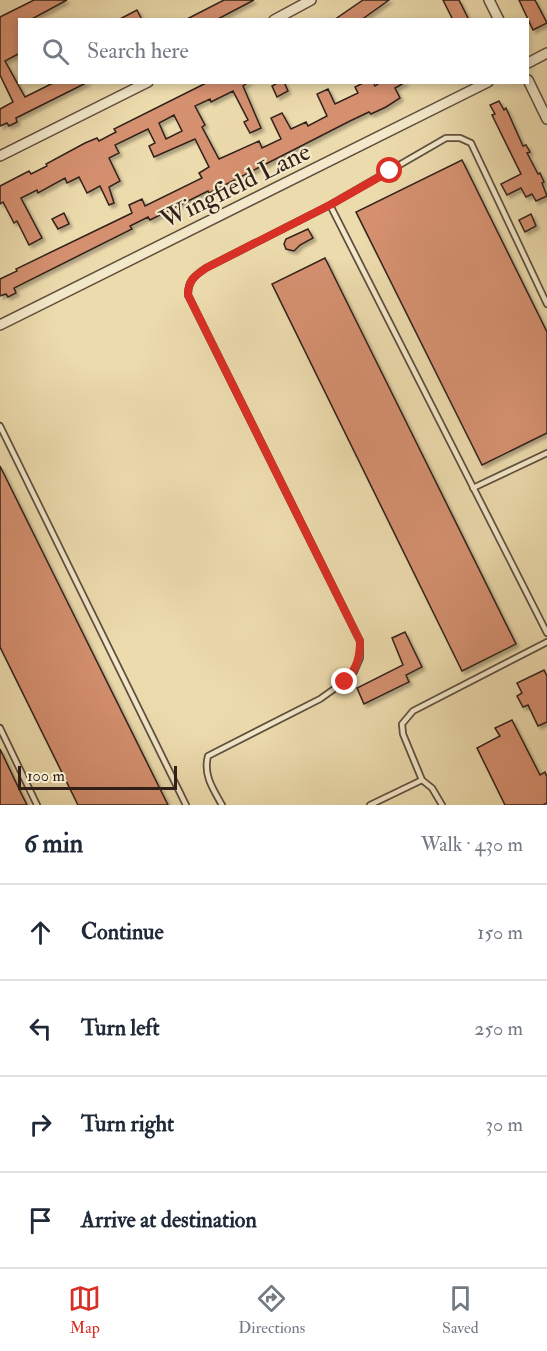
<!DOCTYPE html>
<html lang="en">
<head>
<meta charset="utf-8">
<style>
	body { margin:0; font-family:"IM FELL Double Pica",serif; background:#f2f2f3; color:#1f2937 }
	.scale { position:absolute; left:18px; bottom:15px; width:159px; box-sizing:border-box; padding-left:6px; border:3px solid #31201a; border-top:0; font-size:16px; line-height:21px; white-space:nowrap; color:#31201a; -webkit-text-stroke:4px #f3e8ca; paint-order:stroke }
	.stop { position:absolute; width:18px; height:18px; margin:-14px; border:4px solid #d93025; border-radius:50%; background:#fff }
	.stop.end { background:#d93025; border-color:#fff; box-shadow:0 2px 6px #0008 }
	.list { margin:0; padding:0; list-style:none }
	h2 { display:flex; justify-content:space-between; align-items:center; height:78px; margin:0; padding:0 24px; font-size:26px }
	h2 small { font-size:20px; font-weight:400; color:#747a83 }
	.list li { display:grid; grid-template-columns:39px 1fr auto; gap:18px; align-items:center; box-sizing:border-box; height:96px; padding:0 24px; border-top:2px solid #e0e1e3 }
	.list b { display:block; font-size:22px; white-space:nowrap }
	.list em { font-size:20px; font-style:normal; color:#747a83 }
	.icon { flex:none; width:33px; height:33px; fill:none; stroke:currentColor; stroke-width:2; stroke-linecap:round; stroke-linejoin:round }
	.map { position:relative; flex:none; width:547px; height:805px; overflow:hidden }
	.search { position:absolute; background:#fff; box-shadow:0 3px 9px #0003; left:18px; right:18px; top:18px; height:66px; display:flex; align-items:center; gap:15px; box-sizing:border-box; padding:0 21px; border-radius:0px; color:#747a83; font-size:22px }
	.sheet { height:462px; background:#fff }
	nav { display:flex; justify-content:space-around; align-items:center; box-sizing:border-box; height:84px; border-top:2px solid #e0e1e3; background:#fff; font-size:16px; color:#747a83 }
	nav a { display:grid; justify-items:center; gap:3px }
	nav .on { color:#d93025 }
	.map>svg:first-child { display:block }
	.building { fill:#d5906f; stroke:#31201a; stroke-width:1.5; fill-rule:evenodd; filter:url(#shadow) }
	.lines { fill:none; stroke-linecap:round; stroke-linejoin:round }
	.service-casing { stroke:#604f3f; stroke-width:8 }
	.minor-casing { stroke:#604f3f; stroke-width:12 }
	.service { stroke:#f3e8ca; stroke-width:4.5 }
	.minor { stroke:#f3e8ca; stroke-width:9 }
	.route { stroke:#d93025; stroke-width:8 }
	.labels { text-anchor:middle; stroke-width:4.5; stroke-linejoin:round; paint-order:stroke }
	.street-label { font-size:26px; fill:#31201a; stroke:#f3e8ca }
</style>
</head>
<body>
<div class="map">
<svg width="547" height="805" viewBox="0 0 547 805">
	<defs>
		<filter id="shadow"><feDropShadow dx="3" dy="3" stdDeviation="1.5" flood-color="#0004"/></filter>
	</defs>
	<rect width="100%" height="100%" fill="#ecdbad"/>
	<filter id="stains"><feTurbulence type="fractalNoise" baseFrequency=".00333" numOctaves="4"/><feColorMatrix values="0 0 0 0 .2 0 0 0 0 .09 0 0 0 0 .02 0 0 0 .5 -.17"/></filter>
	<radialGradient id="worn" r=".72"><stop offset=".6" stop-color="#630" stop-opacity="0"/><stop offset="1" stop-color="#630" stop-opacity=".3"/></radialGradient>
	<!-- building -->
	<g class="building">
		<path d="M34,0H67L30,20H20V53L5,61L25,97L55,82H88L16,118L17,122L9,126L7,123L0,126V109L13,102L0,75V17Z"/>
		<path d="M224,0H254L216,20H185Z"/>
		<path d="M363,0H389L361,20H334Z"/>
		<path d="M443,0H459L469,20H453Z"/>
		<path d="M519,0H535L547,23L533,30Z"/>
		<path d="M137,10L142,20H118Z"/>
		<path d="M208,82H249L243,86L261,128L250,133L244,122L248,120L233,91L211,102L210,99L195,106L205,125L202,127L219,159L259,141L262,148L281,139L271,118L282,113L291,129L306,122L308,126L327,116L317,94L328,89L335,104L358,93L355,87L365,82H373L375,86L381,82H406L395,88L400,98L386,107L371,114L369,112L350,121L209,193L208,191L150,220L148,217L130,226L132,229L14,288L16,293L8,297L6,294L0,296V279L17,271L16,269L132,213L129,205L142,199L145,206L202,178L199,173L209,167L195,139L154,157L149,146L155,143L148,129L115,145L119,153L109,158L120,181L109,187L114,203L109,205L100,186L87,193L79,177L67,183L65,178L38,193L37,190L21,198L42,238L29,245L17,221L14,223L3,202L0,204V186L29,171L31,174L47,166L46,164L85,143L97,138L99,141L116,132L114,129ZM174,115L182,131L166,139L159,123Z"/>
		<path d="M279,82H284L288,91L277,97L272,86Z"/>
		<path d="M499,101L504,110L506,108L523,146L526,145L530,152L527,153L538,174L540,173L544,182L542,183L547,196L536,201L532,194L526,197L521,188L507,195L501,184L521,174L492,115L495,114L490,105Z"/>
		<path d="M462,160L547,332V433L482,465L356,212Z"/>
		<path d="M64,213L69,224L58,229L52,219Z"/>
		<path d="M531,214L536,226L525,232L519,220Z"/>
		<path d="M308,229L313,238L300,245L294,251L286,249L284,244L286,239Z"/>
		<path d="M325,258L516,644L462,671L272,284Z"/>
		<path d="M0,466L53,573L168,805H78L0,647Z"/>
		<path d="M405,632L422,667L406,675L409,682L364,704L357,688L403,665L392,638Z"/>
		<path d="M544,670L547,676V722L538,726L528,705L523,707L517,696L522,693L517,683Z"/>
		<path d="M512,720L540,775L545,772L547,777V803L543,805H505L477,748L500,736L495,728Z"/>
		<path d="M0,749L21,793L27,805H0Z"/>
	</g>
	<g class="lines">
		<!-- service casing -->
		<g class="service-casing">
			<g id="service">
				<path d="M547,304L471,143L460,138H446L330,205L547,633"/>
				<path d="M0,426L186,805"/>
				<path d="M473,488L547,453"/>
				<path d="M0,728L37,805"/>
				<path d="M422,780L403,734L402,724L413,711L547,642"/>
				<path d="M222,805C213,789 203,775 208,756L320,699L344,682L354,672L360,658V641L188,295C188,281 194,276 206,268L330,205"/>
				<path d="M370,805L422,780L432,788L442,805"/>
			</g>
		</g>
		<!-- minor casing -->
		<g class="minor-casing">
			<g id="minor">
				<path d="M489,0L499,20"/>
				<path d="M274,20L311,0"/>
				<path d="M528,63L547,53"/>
				<path d="M528,80L547,119"/>
				<path d="M0,156L148,82"/>
				<path d="M0,325L488,82"/>
			</g>
		</g>
		<!-- service -->
		<use href="#service" class="service"/>
		<!-- minor -->
		<use href="#minor" class="minor"/>
	</g>
	<g class="lines">
		<!-- route -->
		<path class="route" d="M345,682C356,669 360,659 360,641L188,295C188,281 194,276 206,268L330,205L390,171"/>
	</g>
	<g class="labels">
		<!-- street labels -->
		<g class="street-label">
			<text transform="translate(235 185) rotate(-26)" y="9">Wingfield Lane</text>
		</g>
	</g>
	<rect width="100%" height="100%" filter="url(#stains)"/>
	<rect width="100%" height="100%" fill="url(#worn)"/>
</svg>
<div class="scale">100 m</div>
<div class="stop" style="left:390px;top:171px"></div>
<div class="stop end" style="left:345px;top:682px"></div>
<div class="search"><svg class="icon" aria-label="search" viewBox="0 0 24 24"><circle cx="10" cy="10" r="6"/><path d="M15 15l6 6"/></svg>Search here</div>
</div>
<section class="sheet">
<h2>6 min<small>Walk · 430 m</small></h2>
<ul class="list">
<li><svg class="icon" aria-label="ahead" viewBox="0 0 24 24"><path d="M12 20V5M6 11l6-6 6 6"/></svg><div><b>Continue</b></div><em>150 m</em></li>
<li><svg class="icon" aria-label="left" viewBox="0 0 24 24"><path d="M17 20v-9H6M10 6l-5 5 5 5"/></svg><div><b>Turn left</b></div><em>250 m</em></li>
<li><svg class="icon" aria-label="right" viewBox="0 0 24 24"><path d="M7 20v-9h11M14 6l5 5-5 5"/></svg><div><b>Turn right</b></div><em>30 m</em></li>
<li><svg class="icon" aria-label="arrive" viewBox="0 0 24 24"><path d="M6 21V4h12l-3 4 3 4H6"/></svg><div><b>Arrive at destination</b></div></li>
</ul>
</section>
<nav>
<a class="on"><svg class="icon" aria-label="map" viewBox="0 0 24 24"><path d="M3 6l6-2 6 2 6-2v14l-6 2-6-2-6 2zM9 4v14M15 6v14"/></svg>Map</a>
<a><svg class="icon" aria-label="directions" viewBox="0 0 24 24"><path d="M12 3l9 9-9 9-9-9zM9 14v-3h6M13 9l2 2-2 2"/></svg>Directions</a>
<a><svg class="icon" aria-label="saved" viewBox="0 0 24 24"><path d="M7 4h10v16l-5-4-5 4z"/></svg>Saved</a>
</nav>
</body>
</html>
